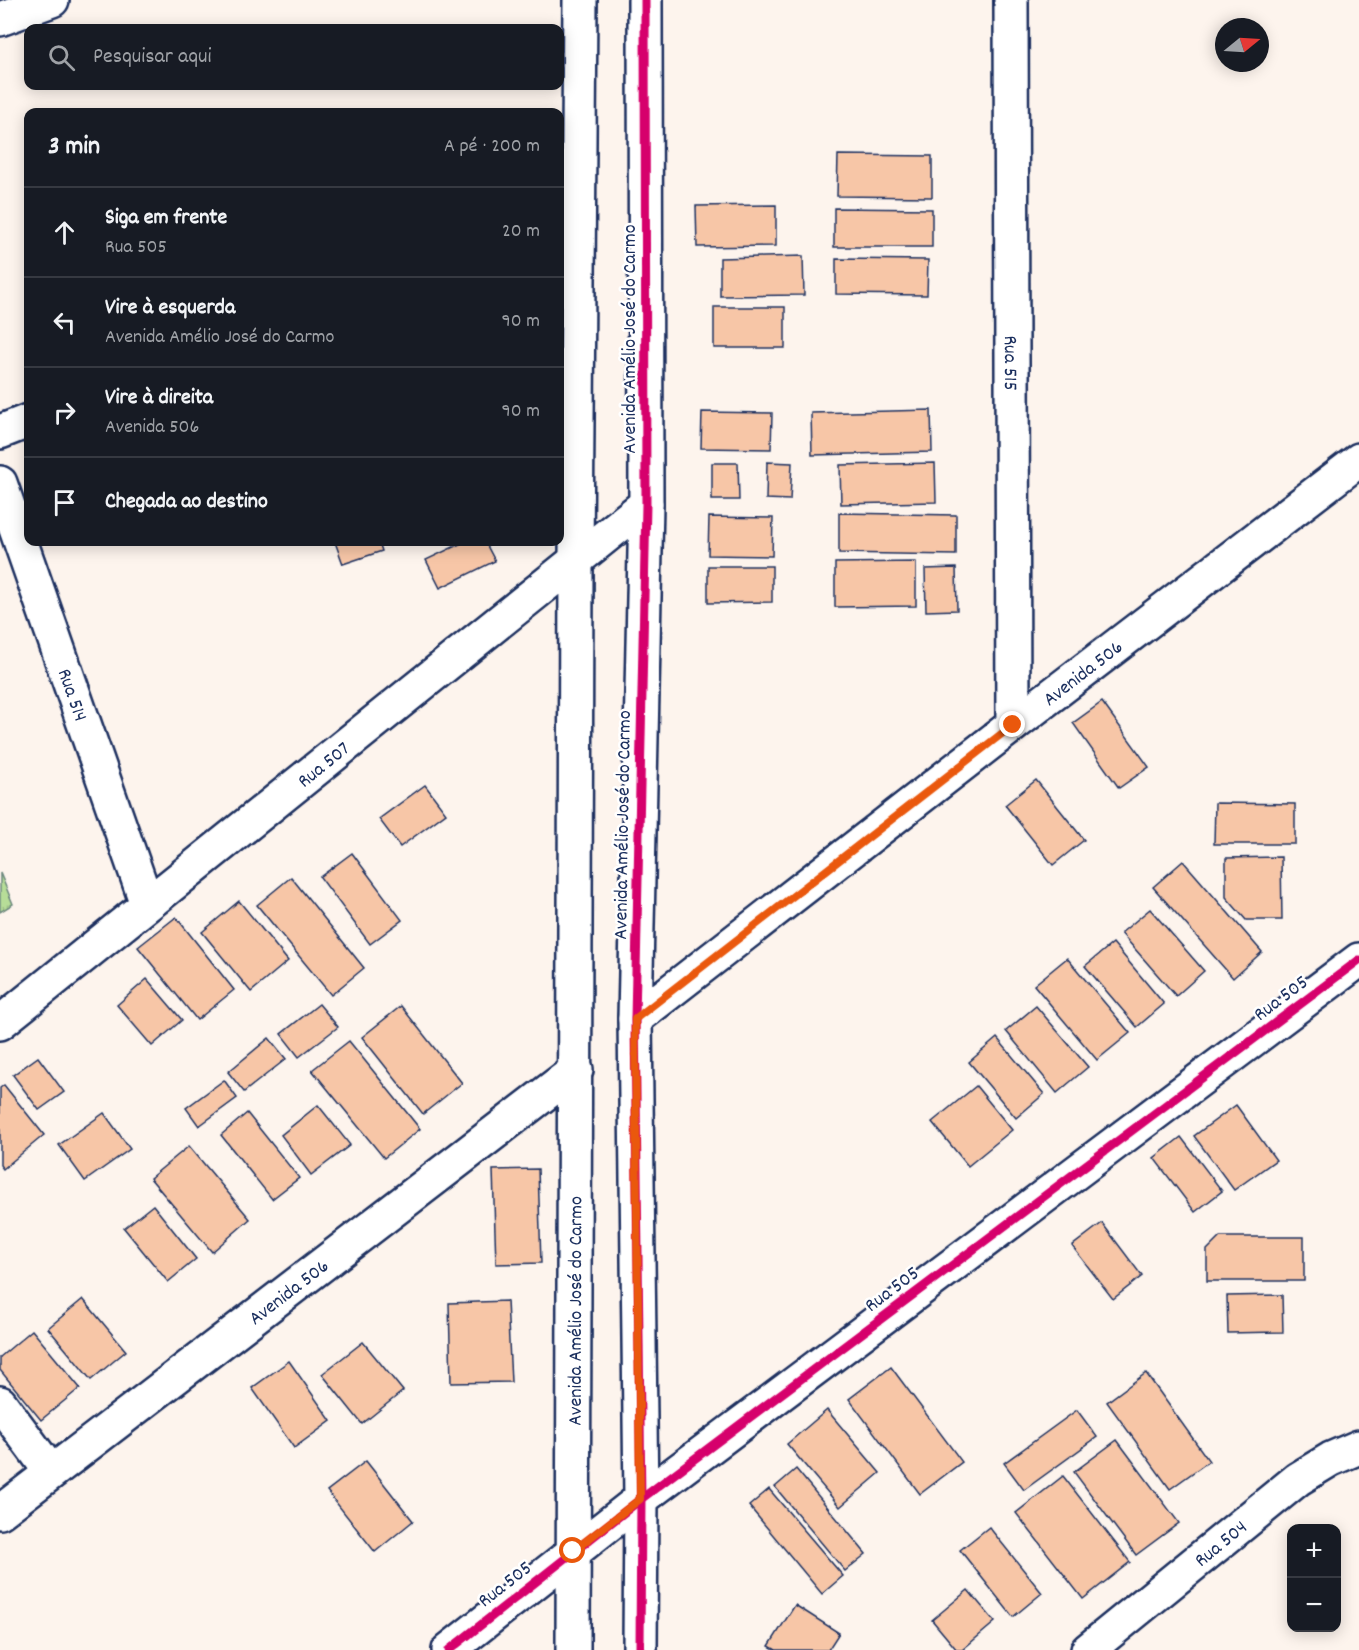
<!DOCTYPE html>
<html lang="pt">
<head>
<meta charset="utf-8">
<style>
	body { margin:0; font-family:Dekko,sans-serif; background:#20242c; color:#f1f3f6 }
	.controls { position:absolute; right:18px; bottom:18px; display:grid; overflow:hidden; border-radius:12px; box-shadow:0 3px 15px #0003 }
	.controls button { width:54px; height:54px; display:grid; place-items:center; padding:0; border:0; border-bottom:2px solid #363941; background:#171b24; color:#f1f3f6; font:30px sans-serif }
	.compass { position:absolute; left:1215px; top:18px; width:54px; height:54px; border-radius:50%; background:#171b24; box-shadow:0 3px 15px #0003; rotate:72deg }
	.stop { position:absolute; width:18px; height:18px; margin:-14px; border:4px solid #ea580c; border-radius:50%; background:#fff }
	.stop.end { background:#ea580c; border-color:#fff; box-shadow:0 2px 6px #0008 }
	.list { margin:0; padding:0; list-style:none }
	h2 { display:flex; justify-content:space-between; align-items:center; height:78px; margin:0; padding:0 24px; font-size:26px }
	h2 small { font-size:20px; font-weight:400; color:#9ea1a6 }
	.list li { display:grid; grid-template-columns:39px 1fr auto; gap:18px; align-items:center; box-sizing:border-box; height:90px; padding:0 24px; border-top:2px solid #363941 }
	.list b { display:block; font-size:22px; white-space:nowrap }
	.list p { margin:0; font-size:20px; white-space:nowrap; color:#9ea1a6 }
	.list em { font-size:20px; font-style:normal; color:#9ea1a6 }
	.icon { flex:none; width:33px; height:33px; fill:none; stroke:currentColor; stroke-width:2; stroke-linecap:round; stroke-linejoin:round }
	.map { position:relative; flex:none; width:1359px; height:1650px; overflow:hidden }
	.search { position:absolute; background:#171b24; box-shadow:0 3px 15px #0003; left:24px; top:24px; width:540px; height:66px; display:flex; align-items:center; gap:15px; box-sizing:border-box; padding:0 21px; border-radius:12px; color:#9ea1a6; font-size:22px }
	.panel { position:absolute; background:#171b24; box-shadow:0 3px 15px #0003; left:24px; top:108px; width:540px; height:438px; border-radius:12px }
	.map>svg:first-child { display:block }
	.grass { fill:url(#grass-tufts); stroke:#69867b; stroke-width:1.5 }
	.building { fill:#f7c6a7; stroke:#1b2f5e; stroke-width:1.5 }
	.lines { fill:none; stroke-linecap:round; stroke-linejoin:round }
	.minor-casing { stroke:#1b2f5e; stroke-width:38 }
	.minor { stroke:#fff; stroke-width:33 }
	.cycleway-casing { stroke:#fff; stroke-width:13 }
	.cycleway { stroke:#d6006c; stroke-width:9 }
	.route { stroke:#ea580c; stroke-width:8 }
	.labels { text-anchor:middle; stroke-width:5; stroke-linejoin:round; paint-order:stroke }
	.street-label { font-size:20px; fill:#1b2f5e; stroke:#fff }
</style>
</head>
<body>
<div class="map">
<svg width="1359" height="1650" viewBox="0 0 1359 1650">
	<defs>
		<pattern id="grass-tufts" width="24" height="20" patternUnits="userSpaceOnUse" patternTransform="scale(1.5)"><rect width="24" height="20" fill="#b7dd98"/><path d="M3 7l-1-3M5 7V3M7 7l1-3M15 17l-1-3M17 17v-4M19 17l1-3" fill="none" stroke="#9dbe85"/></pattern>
	</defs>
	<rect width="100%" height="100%" fill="#fdf4ed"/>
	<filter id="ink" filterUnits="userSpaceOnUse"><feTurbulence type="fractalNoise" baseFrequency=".0167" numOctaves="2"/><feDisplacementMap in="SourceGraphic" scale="12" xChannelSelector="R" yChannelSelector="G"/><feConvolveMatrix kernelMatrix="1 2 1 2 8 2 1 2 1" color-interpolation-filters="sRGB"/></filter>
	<g filter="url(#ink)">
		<!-- grass -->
		<path class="grass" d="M0,873L13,904L0,912Z"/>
		<!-- building -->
		<g class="building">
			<path d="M838,155L932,156V197L837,196Z"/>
			<path d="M776,205V246L697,247L696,206Z"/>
			<path d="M834,208L932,209V247H834Z"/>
			<path d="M803,256L804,295L720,296V258Z"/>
			<path d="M836,259L928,260L927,295L836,294Z"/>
			<rect x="714" y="307" width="71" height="41"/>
			<path d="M931,410L932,452L812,455L811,413Z"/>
			<path d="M702,412L772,413L771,449L701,448Z"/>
			<path d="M767,462L792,463L790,500L766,499Z"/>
			<path d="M712,463H738L739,500H712Z"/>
			<path d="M935,463L936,502L841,504L840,465Z"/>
			<path d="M839,513L956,515V555L839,553Z"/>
			<path d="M709,517L773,518L772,556L708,555Z"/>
			<path d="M335,542H379L382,551L343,564Z"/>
			<path d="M464,542H485L495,561L440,588L426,560Z"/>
			<path d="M916,562V606L835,607V563Z"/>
			<path d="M708,566H772V602L708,603Z"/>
			<path d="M956,568L957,610L926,611L925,569Z"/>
			<path d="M1102,702L1149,767L1119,788L1073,723Z"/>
			<path d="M1036,780L1084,840L1053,865L1005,805Z"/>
			<path d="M425,785L446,813L400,847L379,819Z"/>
			<path d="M1215,803L1295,804V844H1214Z"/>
			<path d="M352,853L402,920L370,944L320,877Z"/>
			<path d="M1281,857L1282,920H1246L1226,897V858Z"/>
			<path d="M1183,861L1262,952L1233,978L1153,887Z"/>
			<path d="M291,877L364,968L331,995L257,905Z"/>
			<path d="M239,901L288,961L251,992L202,932Z"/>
			<path d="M1150,909L1204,971L1176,996L1121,933Z"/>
			<path d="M176,917L234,990L197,1020L138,947Z"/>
			<path d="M1113,943L1164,1004L1137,1027L1085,966Z"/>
			<path d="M1067,958L1130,1033L1097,1060L1034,985Z"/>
			<path d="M147,979L182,1020L152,1046L117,1005Z"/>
			<path d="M319,1004L338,1027L299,1057L281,1034Z"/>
			<path d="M401,1006L462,1083L423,1114L362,1037Z"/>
			<path d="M1036,1006L1088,1067L1057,1093L1006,1031Z"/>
			<path d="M269,1038L286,1059L244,1092L228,1072Z"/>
			<path d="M997,1038L1044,1094L1016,1118L969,1062Z"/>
			<path d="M349,1041L420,1129L384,1158L312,1070Z"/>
			<path d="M38,1057L64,1092L39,1110L13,1075Z"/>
			<path d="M224,1080L237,1098L199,1126L186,1108Z"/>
			<path d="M4,1085L44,1135L3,1169L0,1165V1088Z"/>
			<path d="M976,1086L1012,1130L968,1166L932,1122Z"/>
			<path d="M318,1105L350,1145L311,1175L281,1135Z"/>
			<path d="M1236,1105L1276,1160L1234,1190L1194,1136Z"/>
			<path d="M104,1113L130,1149L85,1181L59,1145Z"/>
			<path d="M247,1113L299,1178L272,1199L221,1135Z"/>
			<path d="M1181,1137L1222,1191L1195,1212L1154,1158Z"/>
			<path d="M189,1146L250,1219L212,1252L150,1178Z"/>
			<path d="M538,1169L541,1263L496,1264L493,1170Z"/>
			<path d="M153,1205L196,1259L168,1282L124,1228Z"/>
			<path d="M1102,1223L1142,1276L1113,1299L1072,1246Z"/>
			<path d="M1220,1237H1304V1281H1207V1250Z"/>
			<path d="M1282,1295L1283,1332L1228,1333L1227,1296Z"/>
			<path d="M83,1299L126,1351L91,1380L48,1328Z"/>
			<path d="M507,1301L511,1382L451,1383L449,1303Z"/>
			<path d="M32,1330L80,1388L41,1420L0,1370V1357Z"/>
			<path d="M363,1342L403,1391L362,1424L322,1374Z"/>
			<path d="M289,1361L331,1421L294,1448L252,1388Z"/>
			<path d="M891,1367L962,1462L920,1494L849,1399Z"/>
			<path d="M1146,1373L1209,1461L1170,1489L1107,1402Z"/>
			<path d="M827,1410L880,1473L840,1507L787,1444Z"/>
			<path d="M1077,1410L1097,1437L1024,1490L1004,1463Z"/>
			<path d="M1117,1440L1179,1523L1136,1555L1074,1472Z"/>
			<path d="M366,1461L413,1521L375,1552L327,1491Z"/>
			<path d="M796,1469L866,1554L845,1571L775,1487Z"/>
			<path d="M1063,1476L1130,1562L1083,1599L1016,1513Z"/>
			<path d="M769,1489L843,1576L822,1594L749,1506Z"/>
			<path d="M989,1527L1042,1593L1013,1617L960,1550Z"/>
			<path d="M968,1590L995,1622L962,1650H957L932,1620Z"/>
			<path d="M795,1605L839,1633L828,1650H776L769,1646Z"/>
		</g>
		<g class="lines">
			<!-- minor casing -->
			<g class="minor-casing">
				<g id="minor">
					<path id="s1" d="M1011,0L1013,725"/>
					<path d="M0,19L52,0"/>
					<path d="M0,432L28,421"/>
					<path id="s2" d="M0,483L147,904"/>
					<path id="s3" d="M635,1019L1013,725L1359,460"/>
					<path id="s4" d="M0,1023L646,504"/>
					<path d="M0,1403L51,1472"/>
					<path id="s5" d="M0,1512L576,1070"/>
					<path d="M449,1650L641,1499L1359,960"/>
					<path id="s6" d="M573,1650L576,561L580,0"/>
					<path d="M640,1650L641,1499L635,1019L646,504L645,0"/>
					<path id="s7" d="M1088,1650L1298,1479L1331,1459L1359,1447"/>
				</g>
			</g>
			<!-- minor -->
			<use href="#minor" class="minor"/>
			<!-- cycleway casing -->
			<g class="cycleway-casing">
				<g id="cycleway">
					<path d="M449,1650L641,1499L1359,960"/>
					<path d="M640,1650L641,1499L635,1019L646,504L645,0"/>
				</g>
			</g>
			<!-- cycleway -->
			<use href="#cycleway" class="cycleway"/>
		</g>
	</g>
	<g class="lines" filter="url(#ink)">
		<!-- route -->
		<path class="route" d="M573,1551L640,1499L635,1019L1013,725"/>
	</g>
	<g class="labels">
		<!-- street labels -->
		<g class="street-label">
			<text transform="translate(628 339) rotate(-90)" y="7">Avenida Amélio José do Carmo</text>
			<text dy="7" stroke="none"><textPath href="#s1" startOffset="363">Rua 515</textPath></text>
			<text dy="7" stroke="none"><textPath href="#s3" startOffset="566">Avenida 506</textPath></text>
			<text dy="7" stroke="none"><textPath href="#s2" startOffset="224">Rua 514</textPath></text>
			<text dy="7" stroke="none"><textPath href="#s4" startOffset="414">Rua 507</textPath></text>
			<text transform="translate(621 825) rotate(-89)" y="7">Avenida Amélio José do Carmo</text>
			<text transform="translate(1280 997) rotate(-37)" y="7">Rua 505</text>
			<text transform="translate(891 1288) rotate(-37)" y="7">Rua 505</text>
			<text dy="7" stroke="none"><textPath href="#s5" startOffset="363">Avenida 506</textPath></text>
			<text dy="7" stroke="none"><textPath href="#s6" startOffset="339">Avenida Amélio José do Carmo</textPath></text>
			<text dy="7" stroke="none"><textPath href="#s7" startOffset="170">Rua 504</textPath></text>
			<text transform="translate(504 1583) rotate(-38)" y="7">Rua 505</text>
		</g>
	</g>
</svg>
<div class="controls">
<button>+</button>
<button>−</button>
</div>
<svg class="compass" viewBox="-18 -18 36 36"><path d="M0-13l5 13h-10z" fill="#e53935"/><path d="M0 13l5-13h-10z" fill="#9ea1a6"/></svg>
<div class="stop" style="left:573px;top:1551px"></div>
<div class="stop end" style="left:1013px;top:725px"></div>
<div class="search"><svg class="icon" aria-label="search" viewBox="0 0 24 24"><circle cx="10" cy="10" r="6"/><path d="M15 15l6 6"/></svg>Pesquisar aqui</div>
<section class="panel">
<h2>3 min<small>A pé · 200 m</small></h2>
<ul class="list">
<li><svg class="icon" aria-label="ahead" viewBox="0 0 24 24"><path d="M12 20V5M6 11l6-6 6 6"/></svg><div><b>Siga em frente</b><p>Rua 505</p></div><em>20 m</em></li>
<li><svg class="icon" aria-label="left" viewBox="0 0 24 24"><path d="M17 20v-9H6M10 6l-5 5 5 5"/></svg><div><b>Vire à esquerda</b><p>Avenida Amélio José do Carmo</p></div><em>90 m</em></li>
<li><svg class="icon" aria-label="right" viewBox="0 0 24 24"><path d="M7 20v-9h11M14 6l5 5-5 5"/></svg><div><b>Vire à direita</b><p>Avenida 506</p></div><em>90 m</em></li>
<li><svg class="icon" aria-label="arrive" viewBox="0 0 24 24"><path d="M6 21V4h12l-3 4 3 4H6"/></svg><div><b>Chegada ao destino</b></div></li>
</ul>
</section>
</div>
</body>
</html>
